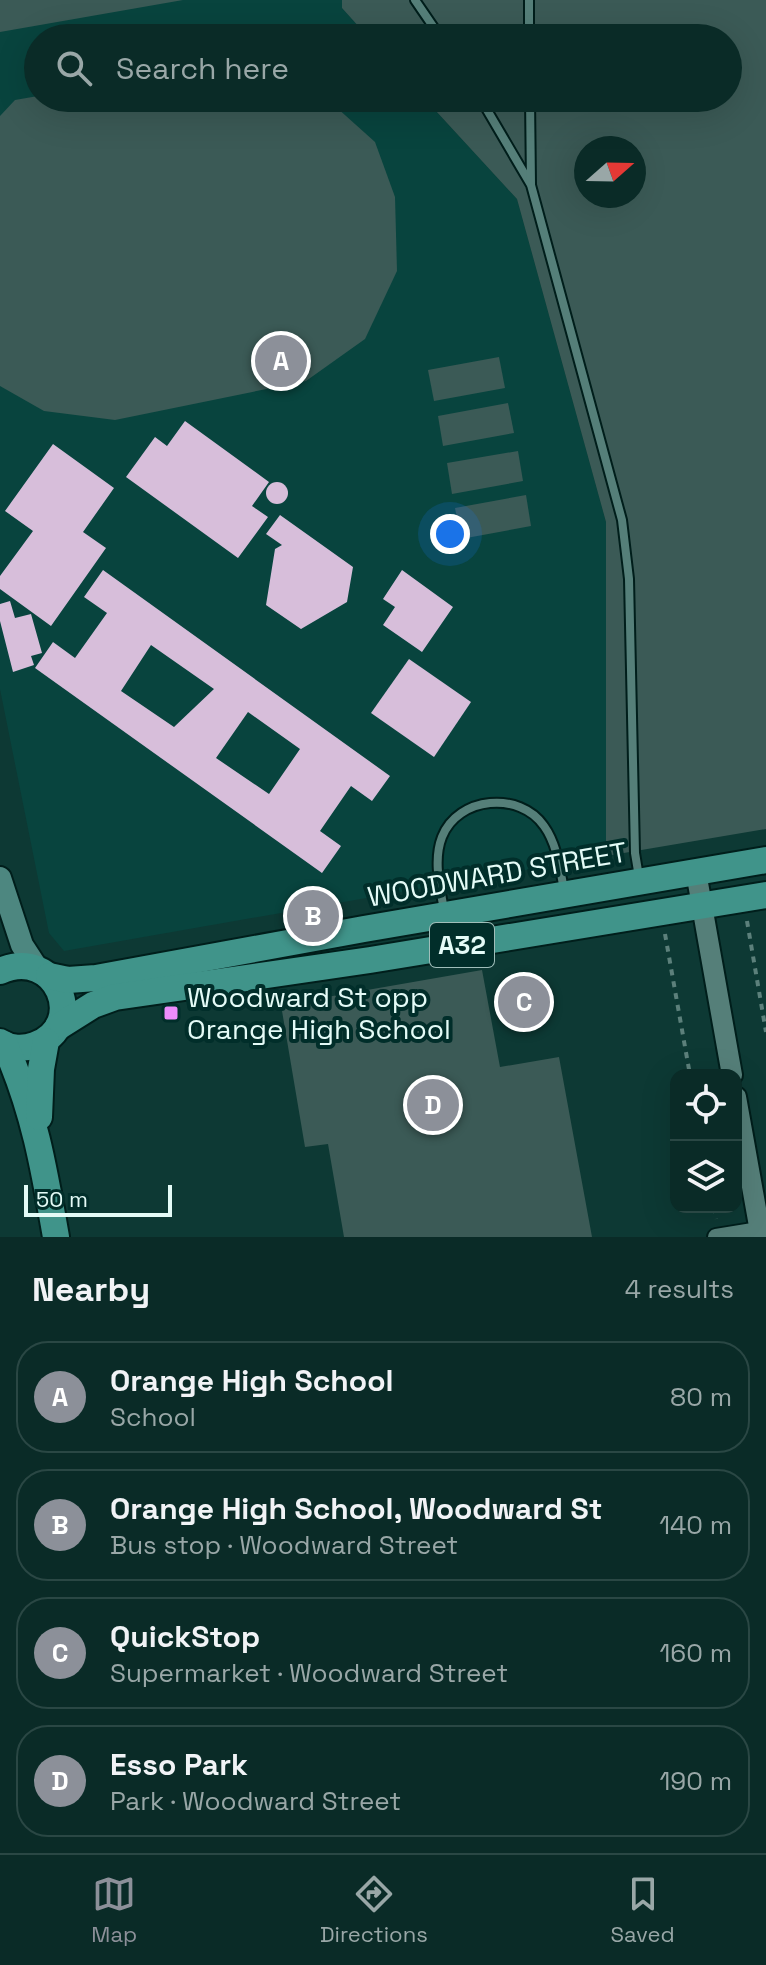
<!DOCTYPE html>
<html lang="en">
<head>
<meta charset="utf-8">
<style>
	body { margin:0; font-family:"Space Grotesk",sans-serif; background:#13332f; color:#f1f3f6 }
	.controls { position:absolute; right:24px; bottom:24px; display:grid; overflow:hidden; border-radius:16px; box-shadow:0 8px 32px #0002 }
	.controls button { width:72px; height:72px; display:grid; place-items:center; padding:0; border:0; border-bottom:2px solid #2a4744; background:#0a2b27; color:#f1f3f6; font:40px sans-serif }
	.compass { position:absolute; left:574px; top:136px; width:72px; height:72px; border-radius:50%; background:#0a2b27; box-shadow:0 8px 32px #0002; rotate:70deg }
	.scale { position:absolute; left:24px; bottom:20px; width:148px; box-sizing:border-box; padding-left:8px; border:4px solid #e4fbf7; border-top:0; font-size:22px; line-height:28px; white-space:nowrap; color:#e4fbf7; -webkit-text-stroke:6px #012e2a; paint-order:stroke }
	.you { position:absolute; left:450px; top:534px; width:28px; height:28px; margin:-20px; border:6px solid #fff; border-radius:50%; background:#1a73e8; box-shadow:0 0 0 12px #1a73e833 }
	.badge { display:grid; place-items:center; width:52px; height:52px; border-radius:50%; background:#8c9099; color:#fff; font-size:26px; font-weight:700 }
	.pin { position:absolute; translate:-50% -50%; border:4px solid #fff; box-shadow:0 2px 8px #0006 }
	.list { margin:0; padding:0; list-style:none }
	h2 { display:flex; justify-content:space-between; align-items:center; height:104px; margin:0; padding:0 32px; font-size:34px }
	h2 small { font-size:26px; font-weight:400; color:#99a7a7 }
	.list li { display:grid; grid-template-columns:52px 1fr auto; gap:24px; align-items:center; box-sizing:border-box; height:112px; margin:0 16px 16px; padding:0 16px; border:2px solid #2a4744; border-radius:32px }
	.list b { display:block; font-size:30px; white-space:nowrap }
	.list p { margin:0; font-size:26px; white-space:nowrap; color:#99a7a7 }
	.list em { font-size:26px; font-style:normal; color:#99a7a7 }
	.icon { flex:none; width:44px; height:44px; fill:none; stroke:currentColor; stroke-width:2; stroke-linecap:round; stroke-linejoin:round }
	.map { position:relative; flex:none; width:766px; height:1237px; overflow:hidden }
	.search { position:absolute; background:#0a2b27; box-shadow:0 8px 32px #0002; left:24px; right:24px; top:24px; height:88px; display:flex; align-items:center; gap:20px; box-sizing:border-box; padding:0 28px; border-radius:44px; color:#99a7a7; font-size:30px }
	.sheet { height:616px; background:#0a2b27 }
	nav { display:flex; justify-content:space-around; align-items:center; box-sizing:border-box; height:112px; border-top:2px solid #2a4744; background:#0a2b27; font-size:22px; color:#99a7a7 }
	nav a { display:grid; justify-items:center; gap:4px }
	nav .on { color:#8c9099 }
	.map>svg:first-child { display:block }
	.built { fill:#08443e }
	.green { fill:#3b5a56; fill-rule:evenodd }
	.building { fill:#d7beda; fill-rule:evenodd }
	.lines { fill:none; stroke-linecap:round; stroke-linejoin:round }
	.service-casing { stroke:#001e1b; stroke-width:12 }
	.minor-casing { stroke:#001e1b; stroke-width:20 }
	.tertiary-casing { stroke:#001e1b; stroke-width:24 }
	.secondary-casing { stroke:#001e1b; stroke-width:26 }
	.trunk-casing { stroke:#001e1b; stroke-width:30 }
	.path { stroke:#5c807b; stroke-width:4; stroke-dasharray:6 6; stroke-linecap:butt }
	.service { stroke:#557f79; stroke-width:8 }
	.minor { stroke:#557f79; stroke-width:16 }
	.tertiary { stroke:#557f79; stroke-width:20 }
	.secondary { stroke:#4d8780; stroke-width:22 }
	.trunk { stroke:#40948a; stroke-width:26 }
	.poi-dot { fill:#ec8cfb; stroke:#012e2a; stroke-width:3 }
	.labels { text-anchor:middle; stroke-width:8; stroke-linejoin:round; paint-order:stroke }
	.shield { fill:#012e2a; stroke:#a0beba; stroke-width:2 }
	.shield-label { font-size:26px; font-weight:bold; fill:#e4fbf7 }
	.street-label { font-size:28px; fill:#e4fbf7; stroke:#012e2a }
	.poi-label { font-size:28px; fill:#e4fbf7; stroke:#012e2a; text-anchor:start }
</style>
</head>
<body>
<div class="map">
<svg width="766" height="1237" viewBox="0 0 766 1237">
	<rect width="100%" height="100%" fill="#0d3934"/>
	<!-- built -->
	<path class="built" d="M0,0H342V8L369,38H38V98H424L517,199L606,522V856L64,951L49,933L0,689Z"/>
	<!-- green -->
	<g class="green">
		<path d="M0,0H183L0,32Z"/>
		<path d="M342,0H766V829L606,856V522L517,199L424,98H728V38H369L342,8ZM586,148H634V196H586Z"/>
		<path d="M38,96L326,98L375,142L395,197L397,271L365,339L306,381L115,420L44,411L0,386V116L15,100Z"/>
		<path d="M499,357L505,388L434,401L428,370Z"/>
		<path d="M508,403L514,433L443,446L438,416Z"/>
		<path d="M518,451L523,481L452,494L447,463Z"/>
		<path d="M526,495L531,526L461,539L455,508Z"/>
		<path d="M482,970L500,1067L559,1057L592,1237H344L328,1144L305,1147L281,1005Z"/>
	</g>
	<!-- building -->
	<g class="building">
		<path d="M185,421L269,482L252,506L268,517L238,558L126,477L155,437L167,446Z"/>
		<path d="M53,444L114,488L83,532L106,548L51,626L0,589V576L33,531L5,511Z"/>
		<circle cx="277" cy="493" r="11"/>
		<path d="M280,515L353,567L347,602L301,629L266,605L275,549L282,545L266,534Z"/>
		<path d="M103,570L390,776L372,801L351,786L320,831L341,846L322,873L35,668L53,642L75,658L107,613L84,597ZM151,645L214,689L174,727L121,691ZM248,712L300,749L269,794L216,758Z"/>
		<path d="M402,570L453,607L422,652L383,625L395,607L383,599Z"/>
		<path d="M10,601L15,618L31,614L42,653L31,656L34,665L13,672L0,621V604Z"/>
		<path d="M409,659L471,702L434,757L371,713Z"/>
	</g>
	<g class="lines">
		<!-- service casing -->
		<g class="service-casing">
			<g id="service">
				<path d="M415,0L441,38"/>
				<path d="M529,0V38"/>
				<path d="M480,98L531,185L622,520L629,579L635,853L639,877"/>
				<path d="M530,98L531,184"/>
				<path d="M444,910C440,887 433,860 442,837C458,796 520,791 544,826C557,844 560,869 564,890"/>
			</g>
		</g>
		<!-- minor casing -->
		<g class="minor-casing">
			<path id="minor" d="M716,1237L759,1230"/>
		</g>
		<!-- tertiary casing -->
		<g class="tertiary-casing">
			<g id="tertiary">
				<path d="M696,872L732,1075"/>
				<path d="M736,1097L761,1237"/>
			</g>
		</g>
		<!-- secondary casing -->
		<g class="secondary-casing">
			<path id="secondary" d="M0,878L22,945L37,968"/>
		</g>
		<!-- trunk casing -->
		<g class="trunk-casing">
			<g id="trunk">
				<path d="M0,971C57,946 89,1025 35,1045C24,1049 10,1049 0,1042"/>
				<path d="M49,976L68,980L96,978L364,929L766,860"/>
				<path d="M58,1027L93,1005L115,997L370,960L766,895"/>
				<path d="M5,1045C34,1110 44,1168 56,1237"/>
				<path d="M39,1117L41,1069L46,1041"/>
			</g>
		</g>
		<!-- path -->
		<g class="path">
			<path d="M747,921L766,1032"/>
			<path d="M665,934L690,1075"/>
			<path d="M714,1207L716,1219"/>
		</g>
		<!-- service -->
		<use href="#service" class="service"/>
		<!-- minor -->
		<use href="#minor" class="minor"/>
		<!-- tertiary -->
		<use href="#tertiary" class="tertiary"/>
		<!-- secondary -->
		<use href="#secondary" class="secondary"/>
		<!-- trunk -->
		<use href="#trunk" class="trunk"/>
	</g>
	<!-- markers -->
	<rect class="poi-dot" x="163" y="1005" width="16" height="16" rx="4"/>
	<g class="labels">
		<!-- shield labels -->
		<rect class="shield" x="430" y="923" width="64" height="44" rx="6"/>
		<g class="shield-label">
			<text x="462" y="954">A32</text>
		</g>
		<!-- street labels -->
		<g class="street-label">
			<text transform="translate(497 874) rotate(-10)" y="10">WOODWARD STREET</text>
		</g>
		<!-- poi labels -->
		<g class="poi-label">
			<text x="187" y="1007">Woodward St opp<tspan x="187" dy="32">Orange High School</tspan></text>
		</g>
	</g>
</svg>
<div class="controls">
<button><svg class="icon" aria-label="locate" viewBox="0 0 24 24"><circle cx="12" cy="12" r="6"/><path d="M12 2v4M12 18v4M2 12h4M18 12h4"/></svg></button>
<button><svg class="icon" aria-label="layers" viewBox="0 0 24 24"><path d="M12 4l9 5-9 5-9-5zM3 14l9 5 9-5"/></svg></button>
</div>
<svg class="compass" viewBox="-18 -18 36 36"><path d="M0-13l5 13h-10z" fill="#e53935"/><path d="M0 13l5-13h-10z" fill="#99a7a7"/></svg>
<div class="scale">50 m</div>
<div class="you"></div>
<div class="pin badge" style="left:281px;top:361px">A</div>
<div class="pin badge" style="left:313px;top:916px">B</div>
<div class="pin badge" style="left:524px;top:1002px">C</div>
<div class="pin badge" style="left:433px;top:1105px">D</div>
<div class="search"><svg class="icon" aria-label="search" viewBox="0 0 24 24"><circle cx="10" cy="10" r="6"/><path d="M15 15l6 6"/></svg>Search here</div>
</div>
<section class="sheet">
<h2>Nearby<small>4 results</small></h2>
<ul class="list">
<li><span class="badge">A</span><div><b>Orange High School</b><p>School</p></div><em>80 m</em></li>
<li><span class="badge">B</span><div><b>Orange High School, Woodward St</b><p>Bus stop · Woodward Street</p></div><em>140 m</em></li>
<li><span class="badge">C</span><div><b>QuickStop</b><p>Supermarket · Woodward Street</p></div><em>160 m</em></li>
<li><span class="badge">D</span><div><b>Esso Park</b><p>Park · Woodward Street</p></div><em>190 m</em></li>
</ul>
</section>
<nav>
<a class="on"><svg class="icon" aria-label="map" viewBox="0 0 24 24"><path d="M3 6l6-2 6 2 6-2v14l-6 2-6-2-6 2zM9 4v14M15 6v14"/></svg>Map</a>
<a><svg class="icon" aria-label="directions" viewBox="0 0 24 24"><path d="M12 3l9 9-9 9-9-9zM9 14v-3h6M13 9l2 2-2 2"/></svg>Directions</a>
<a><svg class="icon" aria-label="saved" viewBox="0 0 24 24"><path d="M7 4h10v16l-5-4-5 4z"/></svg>Saved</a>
</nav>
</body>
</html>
